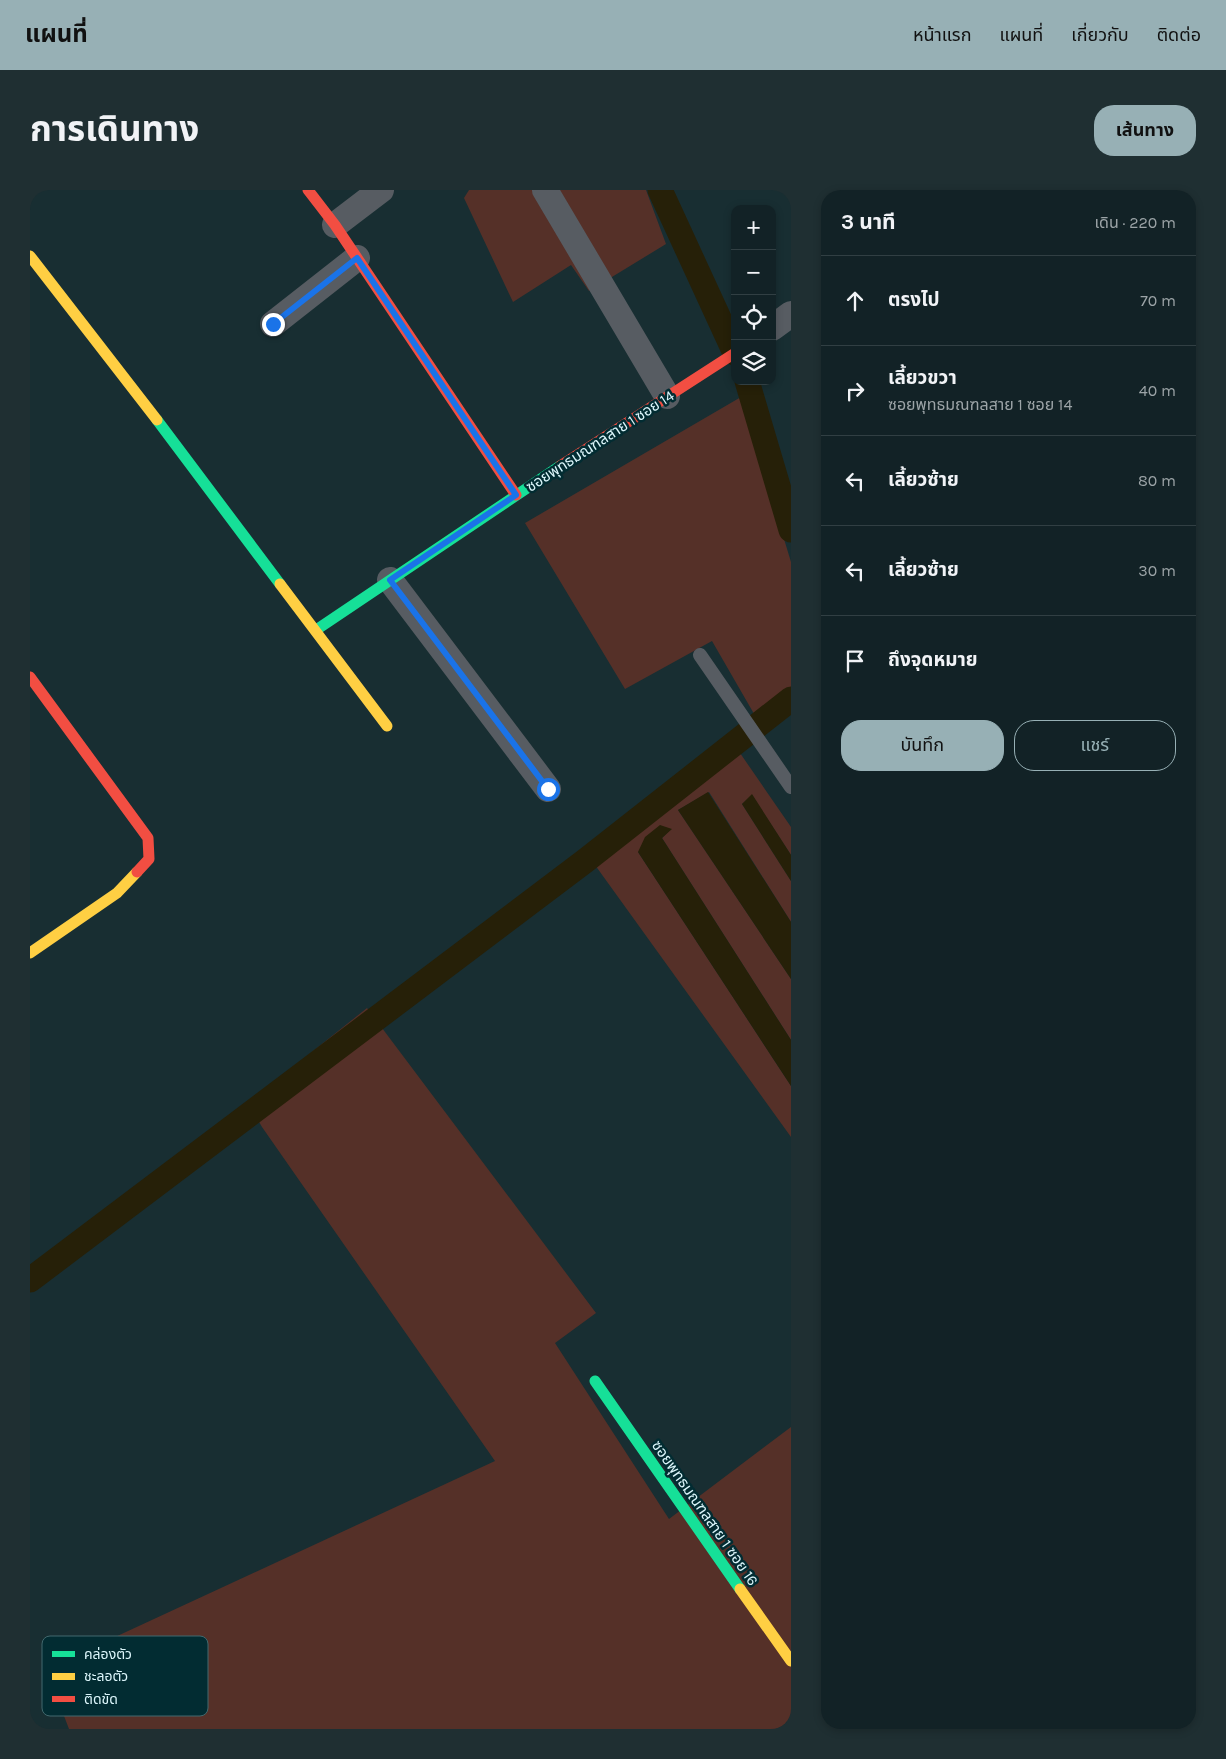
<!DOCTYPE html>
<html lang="th">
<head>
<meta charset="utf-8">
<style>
	body { margin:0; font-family:Karla,"Noto Sans Thai",sans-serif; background:#1f2f32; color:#f1f3f6 }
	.controls { position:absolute; right:15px; top:15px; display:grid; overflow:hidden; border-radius:10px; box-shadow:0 2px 8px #0003 }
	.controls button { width:45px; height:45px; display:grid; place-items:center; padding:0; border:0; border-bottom:1px solid #313f43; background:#122226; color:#f1f3f6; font:25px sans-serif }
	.stop { position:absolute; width:15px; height:15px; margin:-11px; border:4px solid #1a73e8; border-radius:50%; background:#fff }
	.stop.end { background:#1a73e8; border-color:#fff; box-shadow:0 1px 5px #0008 }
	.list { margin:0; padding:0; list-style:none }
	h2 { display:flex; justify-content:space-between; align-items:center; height:65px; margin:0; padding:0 20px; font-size:21px }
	h2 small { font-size:16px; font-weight:400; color:#9ca4a7 }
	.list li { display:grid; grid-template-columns:32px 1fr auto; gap:15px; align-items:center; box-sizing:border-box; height:90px; padding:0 20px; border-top:1px solid #313f43 }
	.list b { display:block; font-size:19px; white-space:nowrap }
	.list p { margin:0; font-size:16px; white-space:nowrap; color:#9ca4a7 }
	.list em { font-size:16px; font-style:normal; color:#9ca4a7 }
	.actions { display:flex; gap:10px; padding:15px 20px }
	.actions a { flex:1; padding:11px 0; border:1px solid #97b0b5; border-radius:20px; text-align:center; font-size:18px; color:#97b0b5 }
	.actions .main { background:#97b0b5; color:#111 }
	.icon { flex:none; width:28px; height:28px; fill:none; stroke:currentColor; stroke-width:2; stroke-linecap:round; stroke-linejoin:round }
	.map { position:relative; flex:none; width:761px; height:1539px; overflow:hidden; border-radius:20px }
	header { display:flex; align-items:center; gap:30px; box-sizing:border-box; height:70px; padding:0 25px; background:#97b0b5; color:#111 }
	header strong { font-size:24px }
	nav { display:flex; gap:28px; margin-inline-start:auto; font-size:18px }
	.intro { display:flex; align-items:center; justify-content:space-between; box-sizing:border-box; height:120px; padding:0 30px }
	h1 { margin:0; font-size:35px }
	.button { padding:12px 22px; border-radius:20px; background:#97b0b5; color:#111; font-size:18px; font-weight:700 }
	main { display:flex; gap:30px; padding:0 30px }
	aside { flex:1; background:#122226; border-radius:20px; box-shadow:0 2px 8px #0003 }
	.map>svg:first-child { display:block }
	.green { fill:#553028 }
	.water { fill:#262008 }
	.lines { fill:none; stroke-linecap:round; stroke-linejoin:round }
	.canal { stroke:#262008; stroke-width:25 }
	.lane { stroke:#575c62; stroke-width:14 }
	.street { stroke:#575c62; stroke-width:26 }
	.fast { stroke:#16e098; stroke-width:11 }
	.slow { stroke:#ffcf43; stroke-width:11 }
	.jam { stroke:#f24e42; stroke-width:11 }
	.route { stroke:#1a73e8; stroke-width:6 }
	.labels { text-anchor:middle; stroke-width:5; stroke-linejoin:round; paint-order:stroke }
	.street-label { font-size:15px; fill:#dcf6fb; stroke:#022c32 }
	.key { fill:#022c32; stroke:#43696e; stroke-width:1 }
	.key-label { font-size:14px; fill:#dcf6fb }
</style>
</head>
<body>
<header>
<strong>แผนที่</strong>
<nav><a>หน้าแรก</a><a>แผนที่</a><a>เกี่ยวกับ</a><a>ติดต่อ</a></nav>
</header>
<div class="intro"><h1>การเดินทาง</h1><a class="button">เส้นทาง</a></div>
<main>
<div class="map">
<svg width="761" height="1539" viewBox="0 0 761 1539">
	<rect width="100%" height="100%" fill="#182e32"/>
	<!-- green -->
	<g class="green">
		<path d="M439,0H616L636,54L559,101L541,75L483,112L434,8Z"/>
		<path d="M711,207L761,372V502L727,529L682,451L595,499L495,333Z"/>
		<path d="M710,563L761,637V665L722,605L712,614L761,691V732L679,602L648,620L761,789V850L632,648L641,639L608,662L761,896V947L565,675Z"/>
		<path d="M337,818L566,1123L525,1153L639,1329L761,1237V1539H39L16,1479L465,1271L232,937L218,913Z"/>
	</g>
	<!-- water -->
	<g class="water">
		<path d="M678,602L761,732V789L648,620Z"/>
		<path d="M722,604L761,665V691L712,614Z"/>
		<path d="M630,635L642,639L632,648L761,850V896L608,662L615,647Z"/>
	</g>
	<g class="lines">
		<!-- canal -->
		<g class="canal">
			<path d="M630,0L705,163"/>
			<path d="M717,191L761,340"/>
			<path d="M0,1090L555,671L761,509"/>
		</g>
		<!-- lane -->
		<path class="lane" d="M670,465L761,597"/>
		<!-- street -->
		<g class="street">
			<path d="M515,0L637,206"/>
			<path d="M305,35L351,0"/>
			<path d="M243,134L327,68"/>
			<path d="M742,138L761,124"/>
			<path d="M360,390L518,599"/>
		</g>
		<!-- fast -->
		<g class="fast">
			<path d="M127,230L250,394"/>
			<path d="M286,440L530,276"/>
			<path d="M565,1191L710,1399"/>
		</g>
		<!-- slow -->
		<g class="slow">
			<path d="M0,66L127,230"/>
			<path d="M250,394L357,536"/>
			<path d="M0,763L87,703L107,682"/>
			<path d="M710,1399L761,1471"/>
		</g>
		<!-- jam -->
		<g class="jam">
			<path d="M278,0L305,35L486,305"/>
			<path d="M530,276L705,163"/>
			<path d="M0,487L118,648L119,669L107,682"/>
		</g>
	</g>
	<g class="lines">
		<!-- route -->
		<path class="route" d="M243,134L327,68L486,305L360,390L518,599"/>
	</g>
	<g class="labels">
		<!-- street labels -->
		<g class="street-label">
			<text transform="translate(570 251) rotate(-33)" y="5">ซอยพุทธมณฑลสาย 1 ซอย 14</text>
			<text transform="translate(675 1323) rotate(55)" y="5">ซอยพุทธมณฑลสาย 1 ซอย 16</text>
		</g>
	</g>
	<!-- legend -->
	<rect x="12" y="1446" width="166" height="80" rx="8" class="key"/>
	<rect x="22" y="1461" width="23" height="6" fill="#16e098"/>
	<rect x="22" y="1483" width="23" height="7" fill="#ffcf43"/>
	<rect x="22" y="1506" width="23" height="6" fill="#f24e42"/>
	<g class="key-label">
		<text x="54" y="1469">คล่องตัว</text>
		<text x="54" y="1491">ชะลอตัว</text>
		<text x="54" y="1514">ติดขัด</text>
	</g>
</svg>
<div class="controls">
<button>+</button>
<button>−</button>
<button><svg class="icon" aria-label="locate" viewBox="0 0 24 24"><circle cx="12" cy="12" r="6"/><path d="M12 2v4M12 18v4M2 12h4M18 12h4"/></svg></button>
<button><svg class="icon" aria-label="layers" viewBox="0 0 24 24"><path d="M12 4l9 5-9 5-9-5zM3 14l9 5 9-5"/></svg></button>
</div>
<div class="stop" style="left:518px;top:599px"></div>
<div class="stop end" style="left:243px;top:134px"></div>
</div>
<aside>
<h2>3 นาที<small>เดิน · 220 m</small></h2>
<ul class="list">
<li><svg class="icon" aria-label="ahead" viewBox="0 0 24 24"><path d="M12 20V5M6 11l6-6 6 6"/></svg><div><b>ตรงไป</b></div><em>70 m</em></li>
<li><svg class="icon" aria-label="right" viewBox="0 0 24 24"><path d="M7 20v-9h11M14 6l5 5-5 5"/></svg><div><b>เลี้ยวขวา</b><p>ซอยพุทธมณฑลสาย 1 ซอย 14</p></div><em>40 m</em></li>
<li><svg class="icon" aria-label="left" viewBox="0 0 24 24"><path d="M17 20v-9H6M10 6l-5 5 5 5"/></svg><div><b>เลี้ยวซ้าย</b></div><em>80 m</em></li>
<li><svg class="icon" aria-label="left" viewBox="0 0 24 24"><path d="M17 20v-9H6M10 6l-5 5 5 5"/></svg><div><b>เลี้ยวซ้าย</b></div><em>30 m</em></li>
<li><svg class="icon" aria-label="arrive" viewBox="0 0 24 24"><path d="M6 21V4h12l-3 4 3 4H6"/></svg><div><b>ถึงจุดหมาย</b></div></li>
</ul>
<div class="actions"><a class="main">บันทึก</a><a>แชร์</a></div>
</aside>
</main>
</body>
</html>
